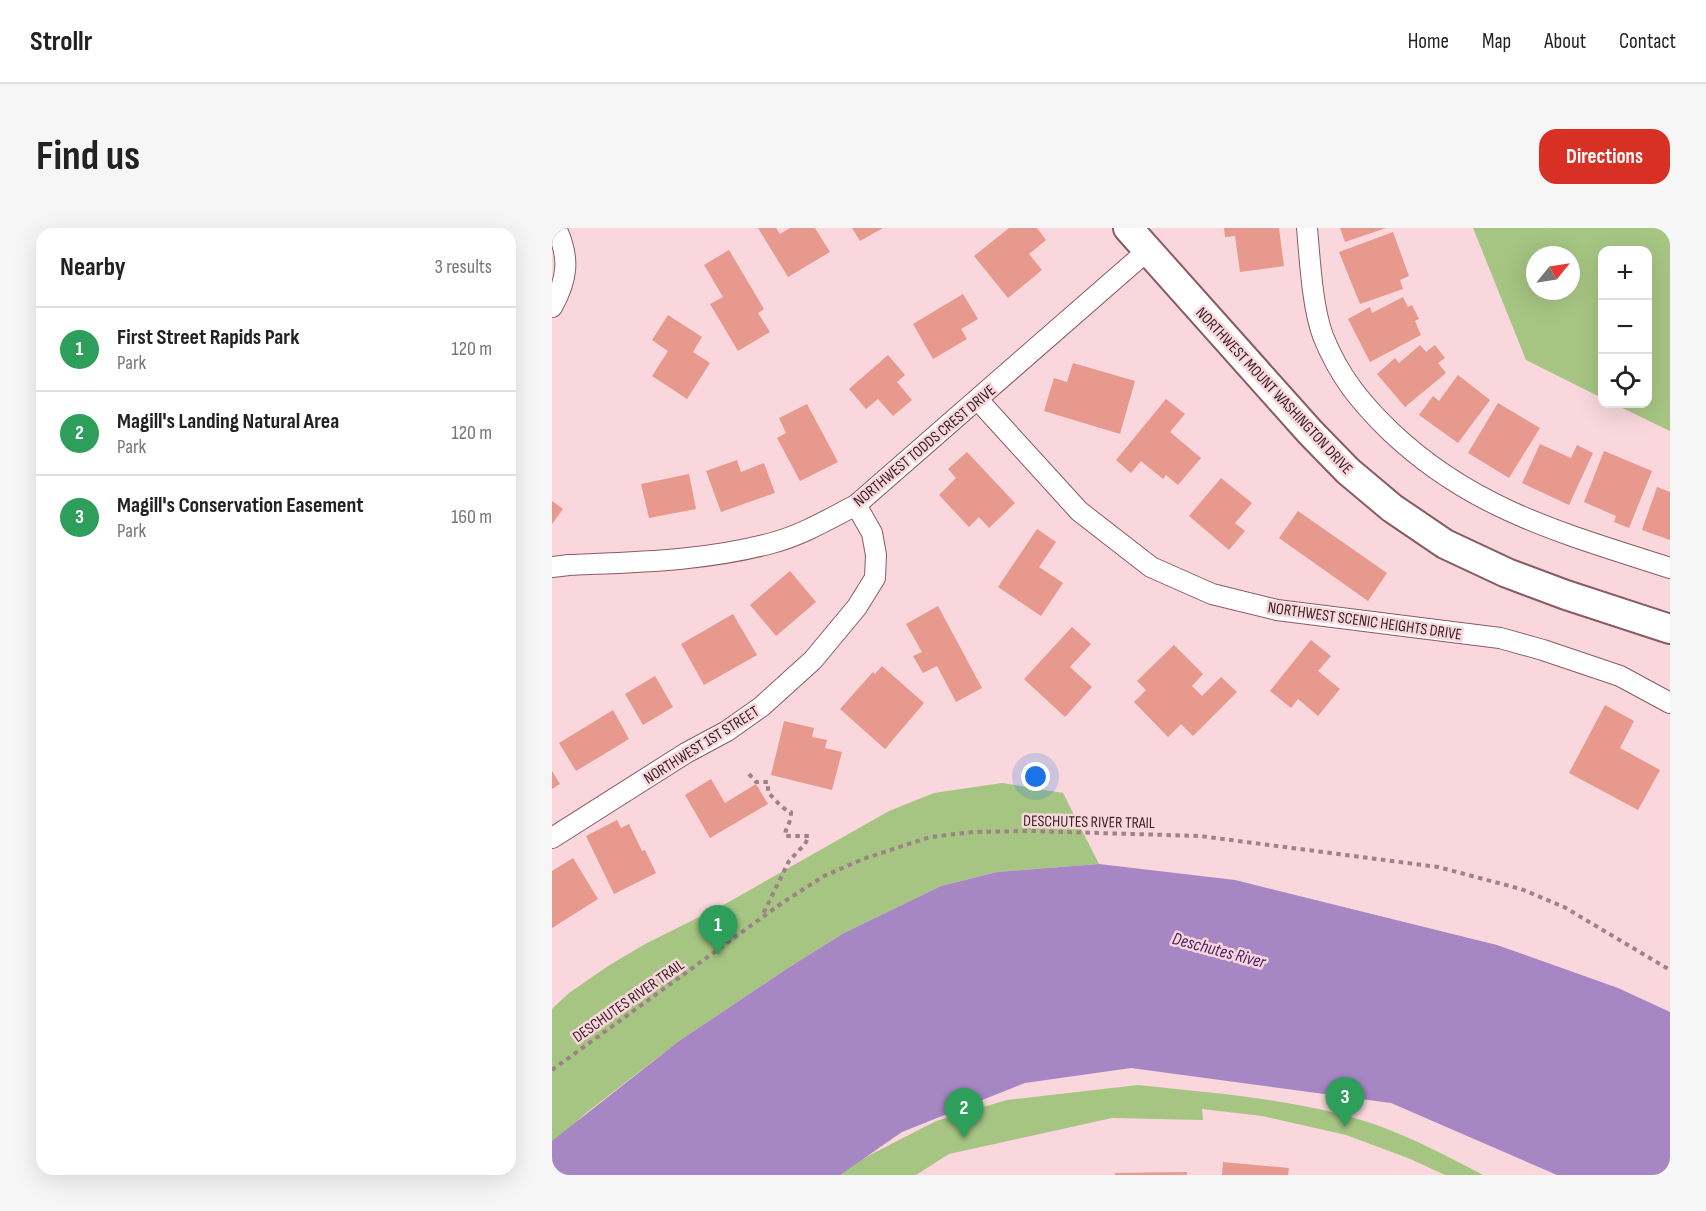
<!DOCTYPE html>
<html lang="en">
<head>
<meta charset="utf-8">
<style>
	body { margin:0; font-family:"Sofia Sans Condensed",sans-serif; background:#f6f6f6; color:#222 }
	.controls { position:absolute; right:18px; top:18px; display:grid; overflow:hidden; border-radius:12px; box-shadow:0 6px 24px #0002 }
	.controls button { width:54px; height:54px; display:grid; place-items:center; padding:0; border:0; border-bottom:2px solid #e0e0e0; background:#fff; color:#222; font:30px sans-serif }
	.compass { position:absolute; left:974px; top:18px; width:54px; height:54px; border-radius:50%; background:#fff; box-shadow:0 6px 24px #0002; rotate:60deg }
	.you { position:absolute; left:484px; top:549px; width:21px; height:21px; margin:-15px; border:4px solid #fff; border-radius:50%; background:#1a73e8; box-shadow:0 0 0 9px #1a73e833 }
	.badge { display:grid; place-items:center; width:39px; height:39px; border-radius:50%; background:#d93025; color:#fff; font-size:20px; font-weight:700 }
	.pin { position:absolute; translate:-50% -50px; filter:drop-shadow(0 2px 3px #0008) }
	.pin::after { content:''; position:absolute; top:32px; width:21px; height:18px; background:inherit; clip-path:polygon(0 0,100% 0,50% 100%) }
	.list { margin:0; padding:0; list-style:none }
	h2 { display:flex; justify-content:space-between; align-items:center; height:78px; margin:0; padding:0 24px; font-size:26px }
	h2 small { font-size:20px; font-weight:400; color:#767676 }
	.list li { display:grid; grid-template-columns:39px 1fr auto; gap:18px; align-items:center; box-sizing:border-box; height:84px; padding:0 24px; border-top:2px solid #e0e0e0 }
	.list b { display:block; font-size:22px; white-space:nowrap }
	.list p { margin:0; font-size:20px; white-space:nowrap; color:#767676 }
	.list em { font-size:20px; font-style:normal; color:#767676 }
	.icon { flex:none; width:33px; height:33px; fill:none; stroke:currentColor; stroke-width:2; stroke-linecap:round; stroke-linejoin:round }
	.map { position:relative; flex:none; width:1118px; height:947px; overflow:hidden; border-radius:18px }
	header { display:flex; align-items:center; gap:36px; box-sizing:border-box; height:84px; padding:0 30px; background:#fff; border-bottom:2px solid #e0e0e0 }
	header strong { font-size:28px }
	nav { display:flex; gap:33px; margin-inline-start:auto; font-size:21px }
	.intro { display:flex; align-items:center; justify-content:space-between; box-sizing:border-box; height:144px; padding:0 36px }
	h1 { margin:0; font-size:42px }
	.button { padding:15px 27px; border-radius:18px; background:#d93025; color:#fff; font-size:21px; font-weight:700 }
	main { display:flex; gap:36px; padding:0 36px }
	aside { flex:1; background:#fff; border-radius:18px; box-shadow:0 6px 24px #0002 }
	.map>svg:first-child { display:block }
	.green { fill:#a6c583; fill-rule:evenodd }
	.water { fill:#a786c4 }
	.building { fill:#e7998e }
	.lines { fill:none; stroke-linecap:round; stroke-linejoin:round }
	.minor-casing { stroke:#895b62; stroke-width:22 }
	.secondary-casing { stroke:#895b62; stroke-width:32 }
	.path { stroke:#9d8286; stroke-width:4; stroke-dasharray:4.5 4.5; stroke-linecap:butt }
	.minor { stroke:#fff; stroke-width:20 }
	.secondary { stroke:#fff; stroke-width:28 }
	.labels { text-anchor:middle; stroke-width:5; stroke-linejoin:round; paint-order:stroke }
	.street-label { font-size:16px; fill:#331f22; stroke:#f9d7dc }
	.water-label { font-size:18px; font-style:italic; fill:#4d216b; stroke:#f9d7dc }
</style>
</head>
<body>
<header>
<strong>Strollr</strong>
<nav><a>Home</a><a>Map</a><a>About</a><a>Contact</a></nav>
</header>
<div class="intro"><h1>Find us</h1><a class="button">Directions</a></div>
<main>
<aside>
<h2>Nearby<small>3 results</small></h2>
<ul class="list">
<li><span class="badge" style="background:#2e9e5b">1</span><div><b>First Street Rapids Park</b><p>Park</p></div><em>120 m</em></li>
<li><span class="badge" style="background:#2e9e5b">2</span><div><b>Magill's Landing Natural Area</b><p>Park</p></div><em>120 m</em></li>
<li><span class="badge" style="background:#2e9e5b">3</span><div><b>Magill's Conservation Easement</b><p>Park</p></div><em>160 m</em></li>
</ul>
</aside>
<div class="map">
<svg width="1118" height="947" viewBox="0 0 1118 947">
	<rect width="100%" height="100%" fill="#f9d7dc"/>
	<!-- green -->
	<g class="green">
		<path d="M921,0H1118V203L1062,176H1096V22H1050V170L974,132ZM983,27H1019V63H983Z"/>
		<path d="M450,555L511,565L547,636L445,644L389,658L292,705L236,740L127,813L34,885L0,916V781L17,765L56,738L93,716L175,675L337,583L382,565Z"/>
		<path d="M586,857C659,865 735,870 806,891C850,904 891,926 931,947H893L856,930L794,907L710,888L650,881L651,892L560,890L397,926L364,947H279L384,893L455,872Z"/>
	</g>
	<!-- water -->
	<path class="water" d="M547,636L683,652L945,717L1066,760L1118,784V947H1005L839,875L579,840L473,855L350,904L288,947H0V913L127,813L236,740L292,705L389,658L445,644Z"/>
	<!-- building -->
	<g class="building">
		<path d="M206,0H224L228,6L238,0H263L278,24L236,49Z"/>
		<path d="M300,0H331L308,13Z"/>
		<path d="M457,0H485L494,12L477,26L490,42L456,70L422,28Z"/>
		<path d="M672,0H727L732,38L688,44L683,8L673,9Z"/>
		<path d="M788,0H834L793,14Z"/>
		<path d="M841,4L857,48L848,52L851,61L808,76L787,24Z"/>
		<path d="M177,22L212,81L206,85L218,104L186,123L158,76L171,69L152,37Z"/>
		<path d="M411,66L426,91L409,101L415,111L381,131L361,96Z"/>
		<path d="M851,69L856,79L860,77L867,91L863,93L869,107L818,134L796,91L818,79L820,85Z"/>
		<path d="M116,87L150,109L141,124L158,135L135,171L100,148L116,123L100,112Z"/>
		<path d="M868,117L874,124L883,117L893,130L886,135L894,145L853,179L825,146L843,130L847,135Z"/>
		<path d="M336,127L353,147L345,154L360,172L341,188L326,171L314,181L297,161Z"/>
		<path d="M521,135L583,153L568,206L492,183L502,150L515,154Z"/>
		<path d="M906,147L938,172L906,215L867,187L881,168L887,173Z"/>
		<path d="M614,171L633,186L618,204L649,230L626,257L614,247L611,251L589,233L579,245L564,232Z"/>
		<path d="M946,175L988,200L957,250L916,225Z"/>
		<path d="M255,176L286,234L248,253L225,210L234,205L227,190Z"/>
		<path d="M988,216L1019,230L1025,217L1041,225L1017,277L970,255Z"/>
		<path d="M1052,223L1100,243L1077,300L1062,294L1064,288L1032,274Z"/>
		<path d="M415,224L463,275L437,300L427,289L417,299L387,267L404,250L396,241Z"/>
		<path d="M185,232L189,244L212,235L223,265L169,284L154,243Z"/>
		<path d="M137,246L144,281L97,290L89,256Z"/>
		<path d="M669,250L700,275L683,295L693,303L677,322L637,288Z"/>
		<path d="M1105,259L1118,264V312L1090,302Z"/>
		<path d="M0,273L11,281L0,296Z"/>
		<path d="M746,283L835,345L816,373L727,310Z"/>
		<path d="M485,301L504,314L487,339L511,355L489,388L446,359Z"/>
		<path d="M238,343L264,374L224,408L198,377Z"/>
		<path d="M386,378L430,460L404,474L385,438L371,445L361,428L370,424L354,396Z"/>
		<path d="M181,386L205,427L152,457L129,416Z"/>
		<path d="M520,399L539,416L518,439L540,459L513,489L472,451Z"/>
		<path d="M759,412L779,428L766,443L788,461L766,488L746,471L739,480L718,463Z"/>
		<path d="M622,417L651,446L640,458L650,468L669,449L685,464L641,508L629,496L616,509L582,474L594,462L585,453Z"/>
		<path d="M330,438L372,475L333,521L288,481L321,444L323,446Z"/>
		<path d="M103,448L121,479L91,497L73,466Z"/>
		<path d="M1053,477L1082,493L1068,520L1108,542L1086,582L1017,545Z"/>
		<path d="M61,482L77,511L24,543L7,515Z"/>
		<path d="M232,493L262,500L260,509L275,512L273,520L290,524L280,562L219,547Z"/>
		<path d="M0,543L8,556L0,561Z"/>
		<path d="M159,551L173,575L204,556L216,576L158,610L133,567Z"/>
		<path d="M65,592L69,600L77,596L90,623L93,622L104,645L62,666L34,608Z"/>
		<path d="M21,630L46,671L0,700V643Z"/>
		<path d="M671,934L737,940L736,947H670Z"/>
		<path d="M635,944V947H563V945Z"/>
	</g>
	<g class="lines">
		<!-- minor casing -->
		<g class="minor-casing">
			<g id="minor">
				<path d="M755,0C758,32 760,78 771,108C787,148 808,174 839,204C921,282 1013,306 1118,340"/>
				<path d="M0,79C16,51 18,29 4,0"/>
				<path d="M426,172L527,283L599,339L660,366L725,382L948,410L991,422L1068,448L1118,475"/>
				<path d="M0,339L17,337C86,334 153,333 220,315C250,307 277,291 304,277L595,23"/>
				<path d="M0,610L134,525L175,503L209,479L261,432L305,379L323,350L324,327L320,305L304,277"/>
			</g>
		</g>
		<!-- secondary casing -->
		<g class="secondary-casing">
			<path id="secondary" d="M576,0L758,204L796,243L840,280L893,316L955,345L1014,367L1118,401"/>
		</g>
		<!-- path -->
		<g class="path">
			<path d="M197,546L204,554H216V565C224,571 229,581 239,584C239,597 233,599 233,608H257L253,616L237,633L210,688"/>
			<path d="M0,842L230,675L272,648L311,631L378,609L421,604L480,603L648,608L886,639L969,661L1012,679L1118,742"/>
		</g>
		<!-- minor -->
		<use href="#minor" class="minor"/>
		<!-- secondary -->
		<use href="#secondary" class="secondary"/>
	</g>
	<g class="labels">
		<!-- street labels -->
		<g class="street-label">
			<text transform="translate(723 162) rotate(47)" y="6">NORTHWEST MOUNT WASHINGTON DRIVE</text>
			<text transform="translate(372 217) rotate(-40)" y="6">NORTHWEST TODDS CREST DRIVE</text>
			<text transform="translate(813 392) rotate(8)" y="6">NORTHWEST SCENIC HEIGHTS DRIVE</text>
			<text transform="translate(149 516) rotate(-32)" y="6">NORTHWEST 1ST STREET</text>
			<text transform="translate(537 593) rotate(1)" y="6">DESCHUTES RIVER TRAIL</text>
			<text transform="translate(76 772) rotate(-35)" y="6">DESCHUTES RIVER TRAIL</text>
		</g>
		<!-- water labels -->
		<g class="water-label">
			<text transform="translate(667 722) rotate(15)" y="6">Deschutes River</text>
		</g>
	</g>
</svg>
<div class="controls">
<button>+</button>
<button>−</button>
<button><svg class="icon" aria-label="locate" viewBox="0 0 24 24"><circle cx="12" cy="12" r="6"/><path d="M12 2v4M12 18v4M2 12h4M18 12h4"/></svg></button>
</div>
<svg class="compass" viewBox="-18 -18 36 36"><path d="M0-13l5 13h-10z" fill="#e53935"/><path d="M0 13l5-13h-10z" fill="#767676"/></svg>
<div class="you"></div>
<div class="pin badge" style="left:166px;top:727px;background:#2e9e5b">1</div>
<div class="pin badge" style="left:412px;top:910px;background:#2e9e5b">2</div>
<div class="pin badge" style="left:793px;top:899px;background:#2e9e5b">3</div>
</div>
</main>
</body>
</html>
